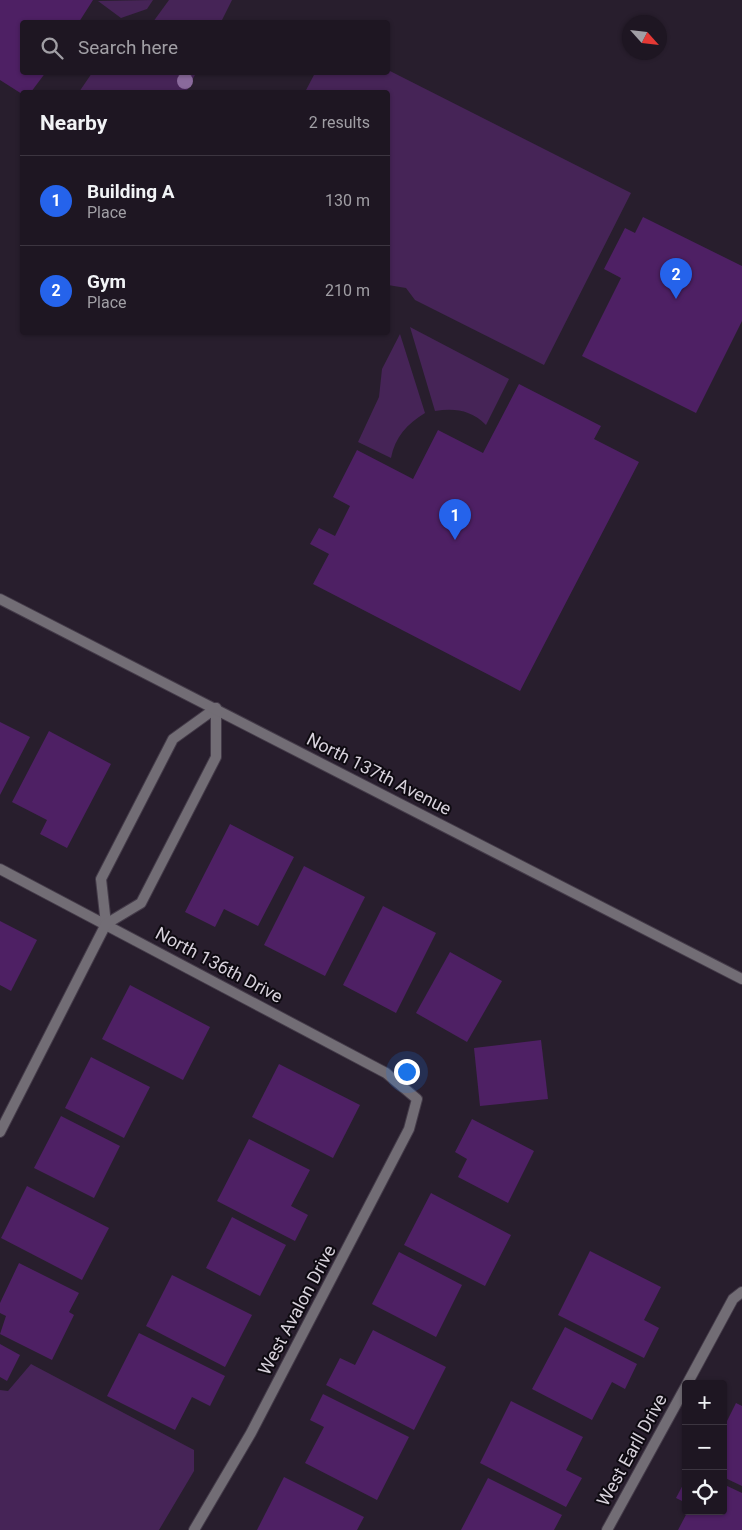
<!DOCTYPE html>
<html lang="en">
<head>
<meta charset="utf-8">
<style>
	body { margin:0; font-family:Roboto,sans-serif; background:#2b232f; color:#f1f3f6 }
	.controls { position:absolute; right:15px; bottom:15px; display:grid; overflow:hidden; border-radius:5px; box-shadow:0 1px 4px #0004 }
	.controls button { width:45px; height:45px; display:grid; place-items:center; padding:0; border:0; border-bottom:1px solid #3c3540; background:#1e1622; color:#f1f3f6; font:25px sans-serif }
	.compass { position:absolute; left:622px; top:15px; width:45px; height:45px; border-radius:50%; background:#1e1622; box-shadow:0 1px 4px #0004; rotate:117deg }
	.you { position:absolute; left:406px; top:1071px; width:18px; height:18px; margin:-12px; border:4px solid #fff; border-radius:50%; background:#1a73e8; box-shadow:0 0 0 8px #1a73e833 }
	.badge { display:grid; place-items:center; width:32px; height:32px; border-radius:50%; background:#2563eb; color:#fff; font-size:16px; font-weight:700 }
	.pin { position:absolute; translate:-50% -41px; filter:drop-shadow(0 1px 2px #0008) }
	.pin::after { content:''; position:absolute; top:26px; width:18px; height:15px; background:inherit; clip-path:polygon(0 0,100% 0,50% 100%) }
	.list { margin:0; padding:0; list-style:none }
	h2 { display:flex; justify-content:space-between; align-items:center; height:65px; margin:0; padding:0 20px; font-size:21px }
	h2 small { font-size:16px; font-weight:400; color:#a19fa5 }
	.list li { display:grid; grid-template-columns:32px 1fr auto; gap:15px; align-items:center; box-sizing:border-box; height:90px; padding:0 20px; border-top:1px solid #3c3540 }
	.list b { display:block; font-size:19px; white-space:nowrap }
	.list p { margin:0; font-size:16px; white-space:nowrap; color:#a19fa5 }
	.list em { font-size:16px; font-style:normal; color:#a19fa5 }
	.icon { flex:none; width:28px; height:28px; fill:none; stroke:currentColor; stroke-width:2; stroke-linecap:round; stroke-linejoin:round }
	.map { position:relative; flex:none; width:742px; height:1530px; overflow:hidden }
	.search { position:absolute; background:#1e1622; box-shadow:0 1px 4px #0004; left:20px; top:20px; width:370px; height:55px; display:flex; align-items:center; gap:12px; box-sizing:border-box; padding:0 18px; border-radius:5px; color:#a19fa5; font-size:19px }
	.panel { position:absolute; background:#1e1622; box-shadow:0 1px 4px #0004; left:20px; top:90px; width:370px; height:245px; border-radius:5px }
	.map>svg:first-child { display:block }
	.green { fill:#462457 }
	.building { fill:#4e2064 }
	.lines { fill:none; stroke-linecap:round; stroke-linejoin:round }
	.minor-casing { stroke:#443b49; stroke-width:12 }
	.tertiary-casing { stroke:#443b49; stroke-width:12 }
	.minor { stroke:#726d75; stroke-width:10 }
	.tertiary { stroke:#726d75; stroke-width:10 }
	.tree { fill:#8a6a9c }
	.labels { text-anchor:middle; stroke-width:4; stroke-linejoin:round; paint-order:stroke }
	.street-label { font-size:18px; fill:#d7d1db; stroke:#0e0a11 }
</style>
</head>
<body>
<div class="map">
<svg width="742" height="1530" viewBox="0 0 742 1530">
	<rect width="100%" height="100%" fill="#281e2d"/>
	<!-- green -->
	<g class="green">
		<path d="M153,0L147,9L121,18L98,1Z"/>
		<path d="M169,0H232L221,22H153Z"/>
		<path d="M388,70L631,193L544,365L415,300L406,288L388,285V92H305L315,73L388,72Z"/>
		<path d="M92,73V72L196,73L186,92H79Z"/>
		<path d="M410,327L509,379L486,425C471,410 455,408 435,411Z"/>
		<path d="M400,334L425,413C407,424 395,437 391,458L358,442L379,397L382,369Z"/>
		<path d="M31,1364L194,1450V1471L159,1530H0V1390L8,1391Z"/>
	</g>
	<!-- building -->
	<g class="building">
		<path d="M0,0H93L79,22H22V72H46L31,92L22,94L0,80Z"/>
		<path d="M643,217L742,266V321L696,413L582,356L621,278L604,269L625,228L635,233Z"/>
		<path d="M519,384L601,426L594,439L639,462L520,691L313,584L329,554L310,544L319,528L335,536L350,506L333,497L357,450L413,479L438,430L483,453Z"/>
		<path d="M0,722L30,737L0,795Z"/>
		<path d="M49,731L111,764L67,848L40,834L47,820L12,802Z"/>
		<path d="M230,824L294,857L258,926L224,909L215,927L185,912Z"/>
		<path d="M304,866L365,897L325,976L264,945Z"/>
		<path d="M383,906L436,933L396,1013L343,985Z"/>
		<path d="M0,921L37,940L11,991L0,985Z"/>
		<path d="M450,952L502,981L467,1042L416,1013Z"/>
		<path d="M130,985L210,1027L183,1080L102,1039Z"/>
		<path d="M541,1040L548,1099L480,1106L474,1048Z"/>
		<path d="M91,1057L150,1087L124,1138L65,1108Z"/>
		<path d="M279,1064L360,1105L333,1158L252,1117Z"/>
		<path d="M61,1116L120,1146L94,1198L34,1168Z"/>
		<path d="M472,1119L534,1151L508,1203L458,1177L467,1159L455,1152Z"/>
		<path d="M249,1139L310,1170L291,1206L308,1215L295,1241L217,1201Z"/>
		<path d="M27,1186L109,1228L82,1280L1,1238Z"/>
		<path d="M431,1193L511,1235L485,1286L404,1245Z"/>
		<path d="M232,1217L286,1245L260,1296L206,1268Z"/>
		<path d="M590,1251L661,1287L644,1320L659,1328L644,1358L558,1315Z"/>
		<path d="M399,1252L462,1285L436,1337L372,1304Z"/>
		<path d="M19,1263L79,1293L69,1312L74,1315L52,1360L0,1334L6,1316L0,1313V1303Z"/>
		<path d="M172,1275L252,1315L225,1367L146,1326Z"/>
		<path d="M565,1327L637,1364L625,1389L612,1382L592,1420L532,1389Z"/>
		<path d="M373,1330L446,1367L414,1430L326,1385L340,1358L355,1365Z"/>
		<path d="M139,1333L225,1376L210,1406L192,1397L175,1430L107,1396Z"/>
		<path d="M0,1344L20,1355L7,1381L0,1377Z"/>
		<path d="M323,1394L409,1437L377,1500L305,1463L324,1427L310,1420Z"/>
		<path d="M511,1401L583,1437L566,1470L582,1478L566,1507L480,1463Z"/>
		<path d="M736,1403L742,1406V1486L723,1477V1429Z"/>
		<path d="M284,1477L364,1517L357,1530H257Z"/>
		<path d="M488,1478L562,1515L554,1530H461Z"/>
		<path d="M686,1479V1503L676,1498Z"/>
		<path d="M723,1484L742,1493V1530H678L688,1511H723Z"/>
	</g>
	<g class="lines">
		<!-- minor casing -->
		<g class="minor-casing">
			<g id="minor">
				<path d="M0,869L386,1073L417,1099L409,1129L251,1433L194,1530"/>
				<path d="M106,924L101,879L173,739L216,708"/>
				<path d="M0,1132L106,924L141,903L216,757V708"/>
				<path d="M687,1384L733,1299L742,1292"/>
				<path d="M607,1530L686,1386"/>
			</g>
		</g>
		<!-- tertiary casing -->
		<g class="tertiary-casing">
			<path id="tertiary" d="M0,599L742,979"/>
		</g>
		<!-- minor -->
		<use href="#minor" class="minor"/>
		<!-- tertiary -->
		<use href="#tertiary" class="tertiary"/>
	</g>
	<!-- trees -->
	<circle class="tree" cx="185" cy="81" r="8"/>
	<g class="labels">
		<!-- street labels -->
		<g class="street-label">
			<text transform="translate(379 774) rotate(27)" y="6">North 137th Avenue</text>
			<text transform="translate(219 965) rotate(28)" y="6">North 136th Drive</text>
			<text transform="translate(297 1310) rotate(-62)" y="6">West Avalon Drive</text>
			<text transform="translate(632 1450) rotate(-61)" y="6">West Earll Drive</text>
		</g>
	</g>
</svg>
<div class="controls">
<button>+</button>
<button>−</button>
<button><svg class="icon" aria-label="locate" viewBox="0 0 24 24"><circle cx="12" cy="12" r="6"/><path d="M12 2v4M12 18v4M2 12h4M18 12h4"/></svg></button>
</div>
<svg class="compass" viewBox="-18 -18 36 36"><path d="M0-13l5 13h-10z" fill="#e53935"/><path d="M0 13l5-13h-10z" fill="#a19fa5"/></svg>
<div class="you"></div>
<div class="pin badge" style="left:455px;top:540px">1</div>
<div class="pin badge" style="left:676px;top:299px">2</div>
<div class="search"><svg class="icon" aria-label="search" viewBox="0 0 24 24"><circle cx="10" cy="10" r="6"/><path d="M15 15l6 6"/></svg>Search here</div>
<section class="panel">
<h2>Nearby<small>2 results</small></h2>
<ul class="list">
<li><span class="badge">1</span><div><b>Building A</b><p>Place</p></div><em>130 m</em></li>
<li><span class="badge">2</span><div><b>Gym</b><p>Place</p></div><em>210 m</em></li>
</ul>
</section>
</div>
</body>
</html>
